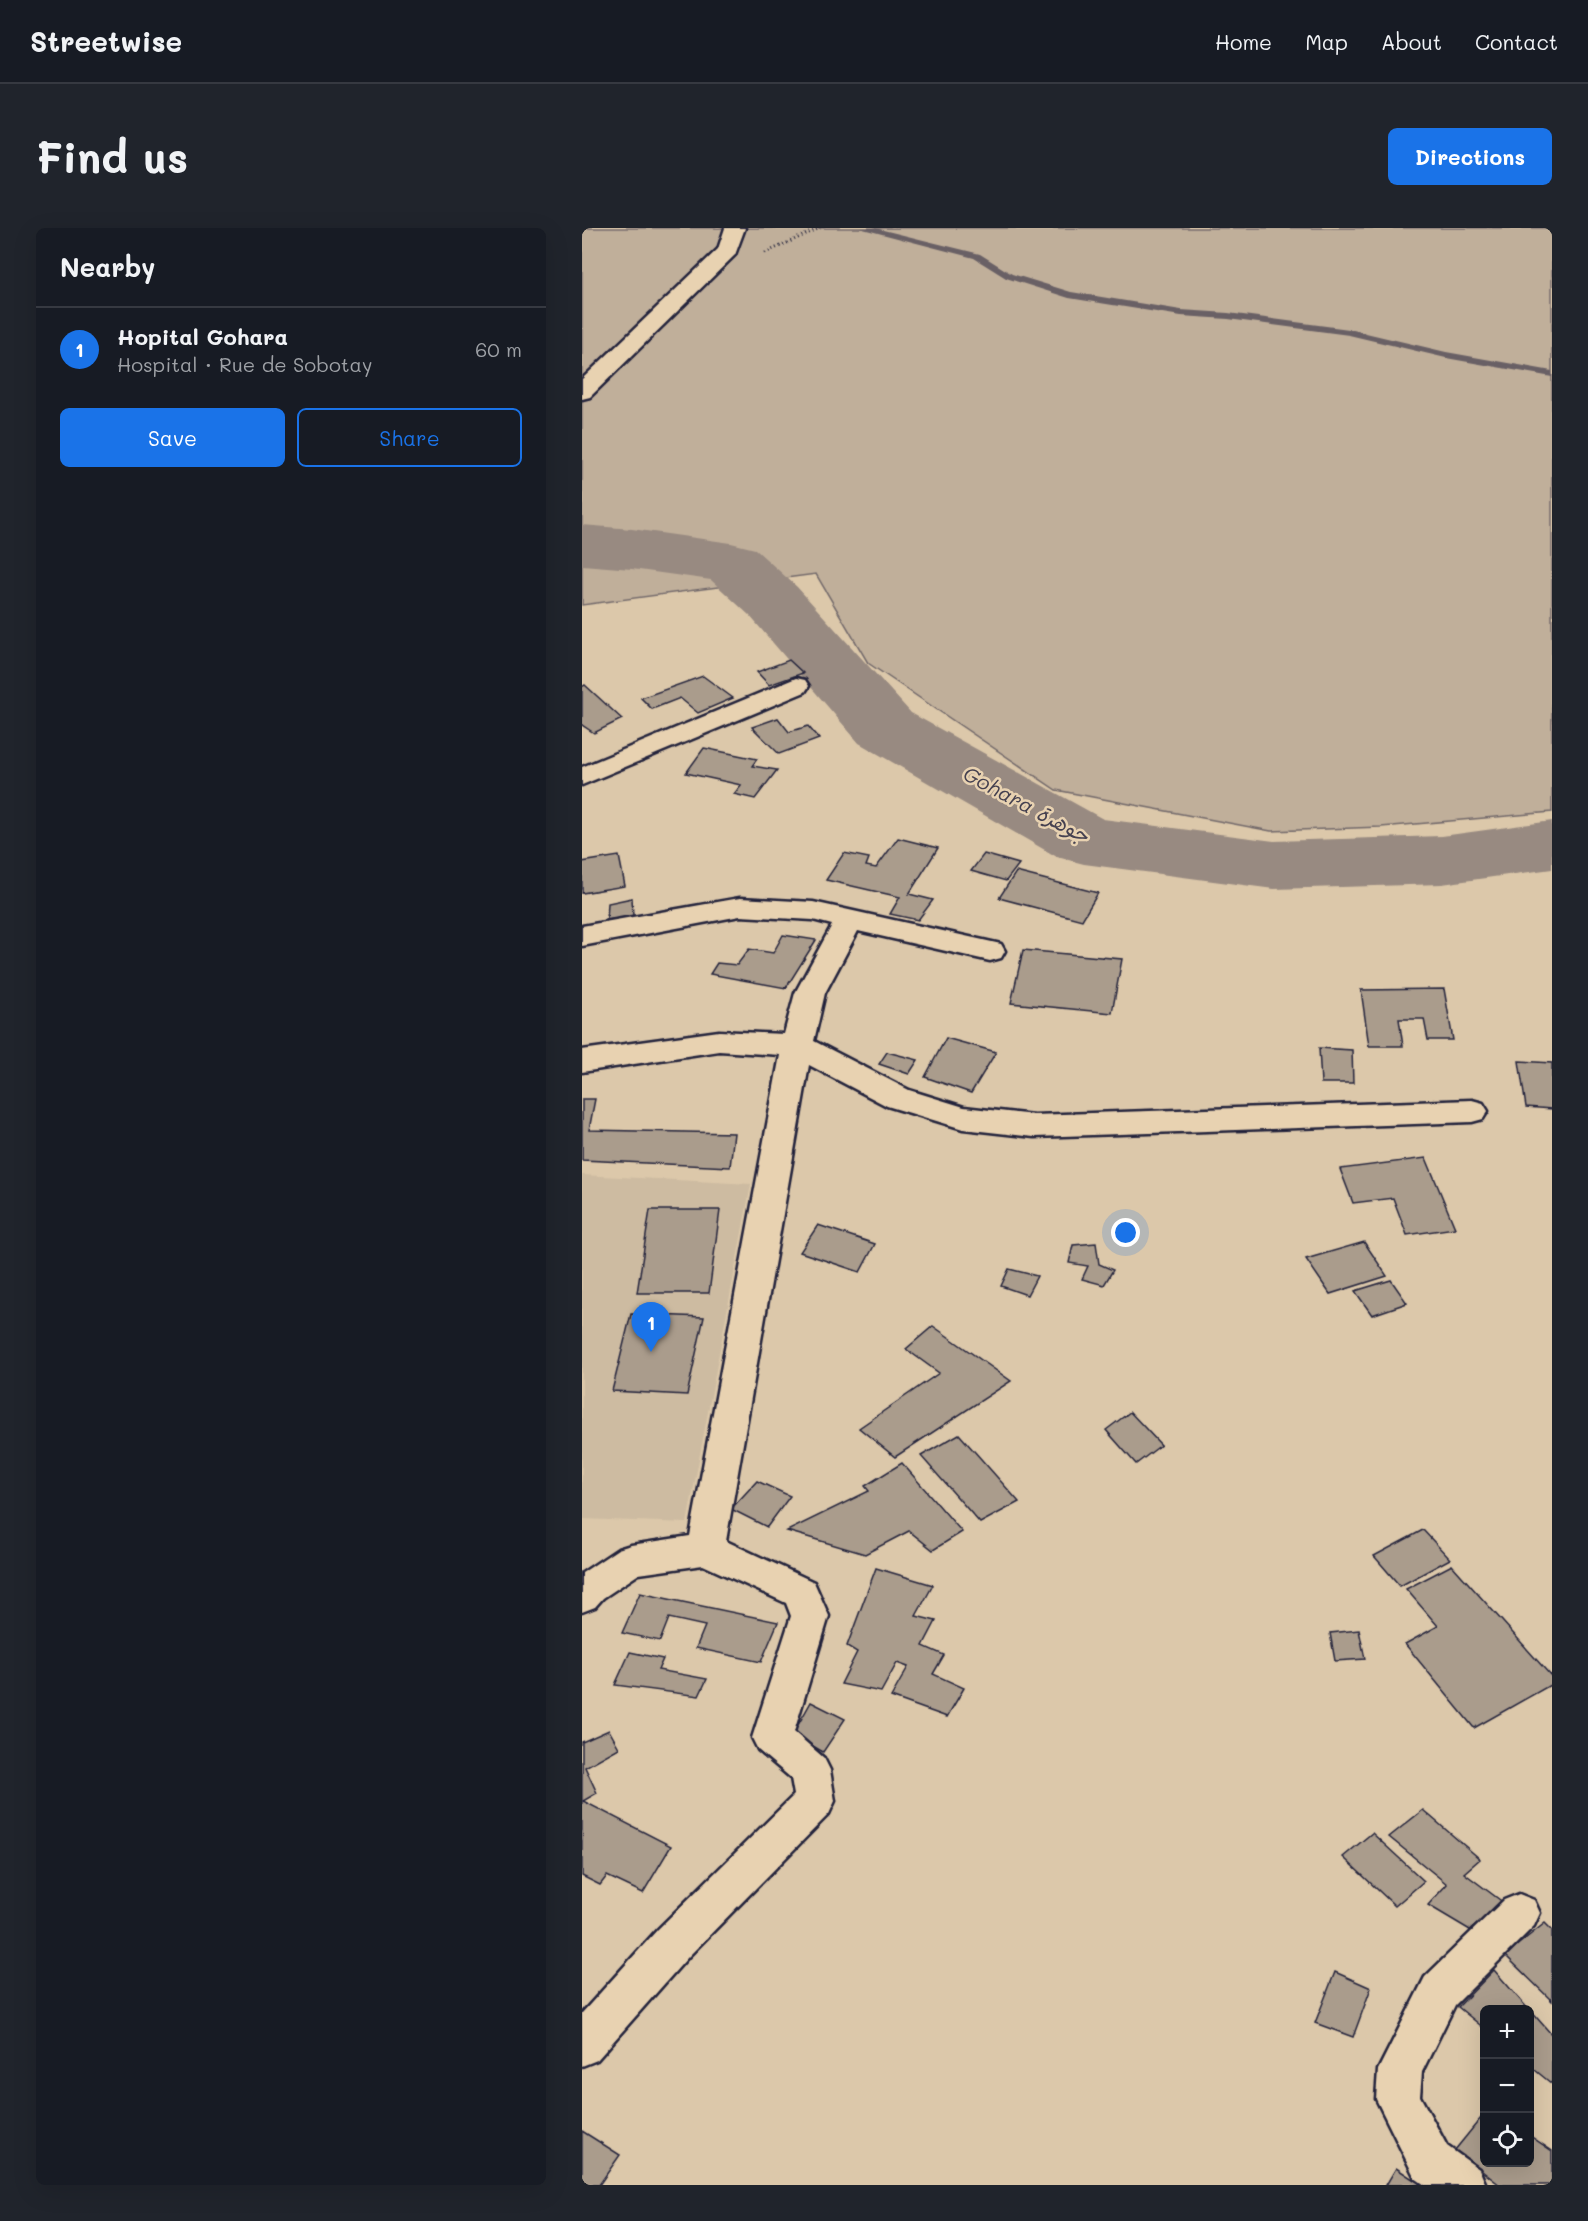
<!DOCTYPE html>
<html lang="en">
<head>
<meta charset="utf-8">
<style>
	body { margin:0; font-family:Mali,"Playpen Sans Arabic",sans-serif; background:#20242c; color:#f1f3f6 }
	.controls { position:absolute; right:18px; bottom:18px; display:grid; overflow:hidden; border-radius:9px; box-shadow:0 6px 24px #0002 }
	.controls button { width:54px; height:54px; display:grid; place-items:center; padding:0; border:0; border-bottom:2px solid #363941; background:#171b24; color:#f1f3f6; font:30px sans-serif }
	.you { position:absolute; left:544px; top:1005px; width:21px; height:21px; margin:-15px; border:4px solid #fff; border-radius:50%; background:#1a73e8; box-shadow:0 0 0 9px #1a73e833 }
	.badge { display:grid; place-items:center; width:39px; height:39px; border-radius:50%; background:#1a73e8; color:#fff; font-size:20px; font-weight:700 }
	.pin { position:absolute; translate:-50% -50px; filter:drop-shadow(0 2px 3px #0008) }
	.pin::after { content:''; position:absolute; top:32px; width:21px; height:18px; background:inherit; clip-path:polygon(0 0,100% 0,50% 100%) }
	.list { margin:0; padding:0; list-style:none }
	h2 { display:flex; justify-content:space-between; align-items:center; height:78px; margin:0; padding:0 24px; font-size:26px }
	h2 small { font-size:20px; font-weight:400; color:#9ea1a6 }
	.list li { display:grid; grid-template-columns:39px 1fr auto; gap:18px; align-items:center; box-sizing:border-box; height:84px; padding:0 24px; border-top:2px solid #363941 }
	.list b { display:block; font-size:22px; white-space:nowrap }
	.list p { margin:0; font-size:20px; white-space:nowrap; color:#9ea1a6 }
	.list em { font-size:20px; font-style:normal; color:#9ea1a6 }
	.actions { display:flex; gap:12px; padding:18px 24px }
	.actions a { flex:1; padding:14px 0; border:2px solid #1a73e8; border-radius:9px; text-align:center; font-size:21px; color:#1a73e8 }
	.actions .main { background:#1a73e8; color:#fff }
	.icon { flex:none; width:33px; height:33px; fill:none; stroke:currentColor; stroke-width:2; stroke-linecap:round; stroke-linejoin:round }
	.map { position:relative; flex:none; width:970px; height:1957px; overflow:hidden; border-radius:9px }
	header { display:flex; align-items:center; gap:36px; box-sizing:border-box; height:84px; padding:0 30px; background:#171b24; border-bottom:2px solid #363941 }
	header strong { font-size:28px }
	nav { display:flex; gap:33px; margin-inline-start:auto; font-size:21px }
	.intro { display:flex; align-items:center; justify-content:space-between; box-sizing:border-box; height:144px; padding:0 36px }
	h1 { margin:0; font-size:42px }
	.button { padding:15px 27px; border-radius:9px; background:#1a73e8; color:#fff; font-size:21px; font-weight:700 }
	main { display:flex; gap:36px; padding:0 36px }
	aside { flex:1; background:#171b24; border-radius:9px; box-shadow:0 6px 24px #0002 }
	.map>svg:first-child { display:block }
	.built { fill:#cdbba1 }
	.green { fill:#c0af9a; stroke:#71686a; stroke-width:1.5 }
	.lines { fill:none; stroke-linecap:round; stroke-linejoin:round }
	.stream { fill:#696065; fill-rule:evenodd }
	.river { fill:#988a81; fill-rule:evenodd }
	.building { fill:#aa9c8c; stroke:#22223b; stroke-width:1.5 }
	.minor-casing { stroke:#22223b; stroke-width:5 }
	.path { stroke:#22223b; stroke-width:3; stroke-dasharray:1 3; stroke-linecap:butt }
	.minor { fill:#e8d2b1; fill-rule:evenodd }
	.labels { text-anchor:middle; stroke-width:5; stroke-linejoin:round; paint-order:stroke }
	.water-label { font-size:21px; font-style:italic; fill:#454150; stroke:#e8d2b1 }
</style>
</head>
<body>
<header>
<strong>Streetwise</strong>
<nav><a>Home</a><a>Map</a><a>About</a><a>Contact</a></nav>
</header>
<div class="intro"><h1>Find us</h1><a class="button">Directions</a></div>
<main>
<aside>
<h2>Nearby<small></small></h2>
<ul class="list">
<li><span class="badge">1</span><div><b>Hopital Gohara</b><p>Hospital · Rue de Sobotay</p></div><em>60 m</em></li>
</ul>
<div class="actions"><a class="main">Save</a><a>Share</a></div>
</aside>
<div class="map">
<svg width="970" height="1957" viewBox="0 0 970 1957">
	<rect width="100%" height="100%" fill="#dcc8aa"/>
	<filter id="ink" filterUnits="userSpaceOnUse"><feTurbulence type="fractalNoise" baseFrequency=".0167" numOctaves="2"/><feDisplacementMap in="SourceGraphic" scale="12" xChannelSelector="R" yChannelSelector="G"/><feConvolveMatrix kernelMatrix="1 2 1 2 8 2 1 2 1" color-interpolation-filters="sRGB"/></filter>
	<g filter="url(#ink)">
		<!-- built -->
		<path class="built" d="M0,947L169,956L105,1295L0,1291Z"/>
		<!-- green -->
		<path class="green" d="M0,0H970V584L799,599L689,603L474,562L286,435L234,346L0,377Z"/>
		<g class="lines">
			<!-- stream -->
			<path class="stream" d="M277,0H293L398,26L430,46L489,64L599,82L646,85L767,101L864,124L970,143V149L864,130L767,107L646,91L599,88L487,70L424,50L392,30Z"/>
			<!-- river -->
			<path class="river" d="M0,297L50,301L149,315L173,321L215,359L329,485L521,591L692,613L860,608L970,593V641L860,656L692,661L502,636L475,629L277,515L167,387L129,352L50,341L0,337Z"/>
		</g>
		<!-- building -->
		<g class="building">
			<path d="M207,432L221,445L187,457L175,444Z"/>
			<path d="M121,448L151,470L116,485L98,470L70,481L59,470Z"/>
			<path d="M3,457L40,491L12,505L0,497V459Z"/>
			<path d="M196,490L207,504L226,498L237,511L197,526L170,499Z"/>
			<path d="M122,520L175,531L170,538L195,542L173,571L152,566L159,557L104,545Z"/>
			<path d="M316,610L356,620L327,666L351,672L336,692L308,686L318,669L244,652L262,625L287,630L284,638L294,640Z"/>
			<path d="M402,626L437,636L424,653L389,643Z"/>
			<path d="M37,628L43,658L0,665V634Z"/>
			<path d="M434,644L516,665L500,692L417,670Z"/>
			<path d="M50,670L51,688L25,692L26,675Z"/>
			<path d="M201,707L234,712L204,760L128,746L135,735L155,737L167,721L191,725Z"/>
			<path d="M441,722L540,731L530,785L429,775Z"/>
			<path d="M862,761L871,812H846L842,791H817L821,818H787L779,762Z"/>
			<path d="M364,810L414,824L389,865L343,849Z"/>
			<path d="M737,820L770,822L771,855H739Z"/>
			<path d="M305,824L336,832L327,846L297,836Z"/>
			<path d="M937,833L970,835V881L944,879Z"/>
			<path d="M0,871H13L7,902L152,905L148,939L0,932Z"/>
			<path d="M844,930L873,1000L825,1007L811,970L771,975L758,941Z"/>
			<path d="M68,982H138L127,1065H55Z"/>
			<path d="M236,997L293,1016L278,1044L218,1024Z"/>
			<path d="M782,1014L805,1048L748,1066L724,1031Z"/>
			<path d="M514,1015L517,1036L531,1042L522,1057L500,1051L506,1038L487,1035L491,1017Z"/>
			<path d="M427,1041L455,1048L445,1067L419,1058Z"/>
			<path d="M809,1052L825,1075L790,1087L773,1063Z"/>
			<path d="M49,1086L122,1089L105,1167L30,1163Z"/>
			<path d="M351,1098L429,1153L313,1229L277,1200L357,1145L324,1121Z"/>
			<path d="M548,1184L579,1217L554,1236L524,1202Z"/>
			<path d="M377,1206L437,1274L398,1295L339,1228Z"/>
			<path d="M320,1235L380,1304L351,1322L327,1303L283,1326L205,1303L287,1263L283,1258Z"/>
			<path d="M175,1253L208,1268L185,1299L149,1281Z"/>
			<path d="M841,1302L868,1331L818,1358L792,1328Z"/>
			<path d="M870,1337L970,1449V1456L892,1500L823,1416L856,1398L824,1361Z"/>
			<path d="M294,1340L351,1357L334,1388L354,1393L341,1418L362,1427L351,1446L382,1460L365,1489L309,1469L326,1439L315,1435L299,1464L259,1456L275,1424L265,1418Z"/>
			<path d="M58,1365L196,1394L179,1434L114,1420L123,1398L87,1390L78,1413L40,1405Z"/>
			<path d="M777,1402L783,1431L753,1433L748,1405Z"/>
			<path d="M48,1424L81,1431L76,1442L125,1451L117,1468L33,1457Z"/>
			<path d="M229,1474L263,1491L241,1524L211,1506Z"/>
			<path d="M27,1502L37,1520L3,1539L15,1565L1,1573L89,1618L61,1665L25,1648L18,1657L0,1648V1514Z"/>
			<path d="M841,1582L898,1631L882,1645L922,1675L888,1702L846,1677L865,1656L807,1609Z"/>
			<path d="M790,1605L842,1653L813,1678L761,1629Z"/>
			<path d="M963,1695L970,1702V1773L923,1727Z"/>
			<path d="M912,1742L947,1782H903V1801L876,1779Z"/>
			<path d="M753,1744L789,1760L771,1809L733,1795Z"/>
			<path d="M948,1782L970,1807V1856L948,1838Z"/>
			<path d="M903,1885V1934H948V1908L970,1923V1957H918L873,1922Z"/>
			<path d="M0,1903L38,1927L17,1957H0Z"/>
			<path d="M814,1940L840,1957H804Z"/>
		</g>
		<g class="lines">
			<!-- minor casing -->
			<g class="minor-casing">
				<g id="minor">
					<path d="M143,0H163L153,27L8,169L0,171V151L136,21Z"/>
					<path d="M214,450L223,452L227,458L223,464L0,557V539Z"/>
					<path d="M158,670L231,674L419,716L423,723L419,730L408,733L276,703L243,765L232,813L327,862L382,879L452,887L890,872L901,875L906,883L901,891L890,894L452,909L381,901L305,878L227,837L144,1313L232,1354L247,1388L212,1504L242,1530L248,1542L253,1573L247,1586L106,1729L15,1832L0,1838V1785L76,1701L212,1567L209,1550L176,1522L170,1510L209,1388L204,1375L121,1337L57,1346L21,1370L13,1379L0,1384V1345L36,1321L49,1317L108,1308L198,827L137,823L0,844V822L137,803L202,806L213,765L250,697L231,692L158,688L0,718V698Z"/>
					<path d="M937,1666L952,1672L958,1685L952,1698L873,1777L840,1844L838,1868L865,1918L897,1941L904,1957H843L833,1950L794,1871L796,1842L843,1749L922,1672Z"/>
				</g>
			</g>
			<!-- path -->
			<path class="path" d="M183,25L238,0"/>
			<!-- minor -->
			<use href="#minor" class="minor"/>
		</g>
	</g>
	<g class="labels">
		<!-- water labels -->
		<g class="water-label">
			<text transform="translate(444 577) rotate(28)" y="7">Gohara جوهرة</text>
		</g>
	</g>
</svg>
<div class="controls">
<button>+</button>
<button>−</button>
<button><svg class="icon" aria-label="locate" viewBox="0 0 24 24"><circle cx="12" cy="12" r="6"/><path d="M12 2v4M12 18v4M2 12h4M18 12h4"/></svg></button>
</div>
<div class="you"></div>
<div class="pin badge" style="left:69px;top:1124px">1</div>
</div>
</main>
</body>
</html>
